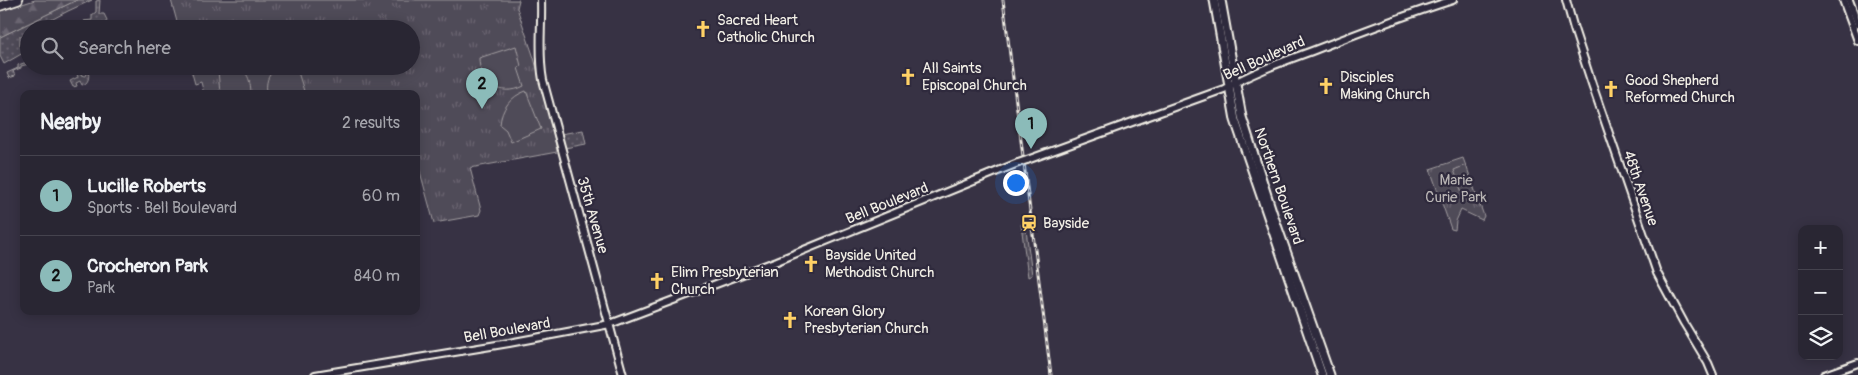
<!DOCTYPE html>
<html lang="en">
<head>
<meta charset="utf-8">
<style>
	body { margin:0; font-family:Pangolin,sans-serif; background:#35323f; color:#f1f3f6 }
	.controls { position:absolute; right:15px; bottom:15px; display:grid; overflow:hidden; border-radius:10px; box-shadow:0 2px 12px #0003 }
	.controls button { width:45px; height:45px; display:grid; place-items:center; padding:0; border:0; border-bottom:1px solid #45434e; background:#292633; color:#f1f3f6; font:25px sans-serif }
	.you { position:absolute; left:1015px; top:182px; width:18px; height:18px; margin:-12px; border:4px solid #fff; border-radius:50%; background:#1a73e8; box-shadow:0 0 0 8px #1a73e833 }
	.badge { display:grid; place-items:center; width:32px; height:32px; border-radius:50%; background:#8bbbb9; color:#111; font-size:16px; font-weight:700 }
	.pin { position:absolute; translate:-50% -41px; filter:drop-shadow(0 1px 2px #0008) }
	.pin::after { content:''; position:absolute; top:26px; width:18px; height:15px; background:inherit; clip-path:polygon(0 0,100% 0,50% 100%) }
	.list { margin:0; padding:0; list-style:none }
	h2 { display:flex; justify-content:space-between; align-items:center; height:65px; margin:0; padding:0 20px; font-size:21px }
	h2 small { font-size:16px; font-weight:400; color:#a5a5ac }
	.list li { display:grid; grid-template-columns:32px 1fr auto; gap:15px; align-items:center; box-sizing:border-box; height:80px; padding:0 20px; border-top:1px solid #45434e }
	.list b { display:block; font-size:19px; white-space:nowrap }
	.list p { margin:0; font-size:16px; white-space:nowrap; color:#a5a5ac }
	.list em { font-size:16px; font-style:normal; color:#a5a5ac }
	.icon { flex:none; width:28px; height:28px; fill:none; stroke:currentColor; stroke-width:2; stroke-linecap:round; stroke-linejoin:round }
	.map { position:relative; flex:none; width:1858px; height:375px; overflow:hidden }
	.search { position:absolute; background:#292633; box-shadow:0 2px 12px #0003; left:20px; top:20px; width:400px; height:55px; display:flex; align-items:center; gap:12px; box-sizing:border-box; padding:0 18px; border-radius:28px; color:#a5a5ac; font-size:19px }
	.panel { position:absolute; background:#292633; box-shadow:0 2px 12px #0003; left:20px; top:90px; width:400px; height:225px; border-radius:10px }
	.map>svg:first-child { display:block }
	.grass { fill:url(#grass-dots); stroke:#a29ea0 }
	.forest { fill:url(#forest-firs); stroke:#a29ea0 }
	.park { fill:url(#park-tufts); stroke:#a29ea0 }
	.pitch { fill:#504b59; stroke:#a29ea0 }
	.lines { fill:none; stroke-linecap:round; stroke-linejoin:round }
	.secondary-casing { stroke:#f4f1e8; stroke-width:10 }
	.primary-casing { stroke:#f4f1e8; stroke-width:11 }
	.highway-casing { stroke:#f4f1e8; stroke-width:11 }
	.secondary { stroke:#2f2a3d; stroke-width:6 }
	.primary { stroke:#2f2a3d; stroke-width:7 }
	.highway { stroke:#2f2a3d; stroke-width:8 }
	.rail-casing { stroke:#f4f1e8; stroke-width:3 }
	.rail { stroke:#2f2a3d; stroke-width:1; stroke-dasharray:4; stroke-linecap:butt }
	.secondary-bridge-casing { stroke:#f4f1e8; stroke-width:10; stroke-linecap:butt }
	.secondary-bridge { stroke:#2f2a3d; stroke-width:6 }
	.labels { text-anchor:middle; stroke-width:4.5; stroke-linejoin:round; paint-order:stroke }
	.poi-label { font-size:15px; fill:#f4f1e8; stroke:#2f2a3d; text-anchor:start }
	.street-label { font-size:15px; fill:#f4f1e8; stroke:#2f2a3d }
	.park-label { font-size:15px; fill:#bbb7b6; stroke:#2f2a3d }
</style>
</head>
<body>
<div class="map">
<svg width="1858" height="375" viewBox="0 0 1858 375">
	<defs>
		<pattern id="grass-dots" width="8" height="8" patternUnits="userSpaceOnUse" patternTransform="scale(1.25)"><rect width="8" height="8" fill="#504b59"/><path d="M2 2h.1M6 6h.1" fill="none" stroke="#6a6571" stroke-width="1.8" stroke-linecap="round"/></pattern>
		<pattern id="forest-firs" width="22" height="20" patternUnits="userSpaceOnUse" patternTransform="scale(1.25)"><rect width="22" height="20" fill="#504b59"/><path d="M5 1l3.5 6h-7zM16 11l3.5 6h-7z" fill="#6a6571"/></pattern>
		<pattern id="park-tufts" width="24" height="20" patternUnits="userSpaceOnUse" patternTransform="scale(1.25)"><rect width="24" height="20" fill="#504b59"/><path d="M3 7l-1-3M5 7V3M7 7l1-3M15 17l-1-3M17 17v-4M19 17l1-3" fill="none" stroke="#6a6571"/></pattern>
	</defs>
	<rect width="100%" height="100%" fill="#373244"/>
	<filter id="ink" filterUnits="userSpaceOnUse"><feTurbulence type="fractalNoise" baseFrequency=".02" numOctaves="2"/><feDisplacementMap in="SourceGraphic" scale="10" xChannelSelector="R" yChannelSelector="G"/><feConvolveMatrix kernelMatrix="1 2 1 2 8 2 1 2 1" color-interpolation-filters="sRGB"/></filter>
	<g filter="url(#ink)">
		<!-- grass -->
		<g class="grass">
			<path d="M77,0H92L68,11L36,28L29,29L28,36H20V46L24,48L29,47V64L21,66V68L13,71L15,76L9,78L7,73L18,68V65L27,62L28,51L23,50V53L4,64L0,56V37Z"/>
			<path d="M100,0L99,14H104L107,20L105,24L90,25V27L87,22L84,21L92,20V15L96,12V1Z"/>
			<path d="M77,66L83,69L81,75L86,76L88,71C90,77 88,84 82,85L80,81L76,83L77,86L73,87L70,81L78,77L75,69Z"/>
			<path d="M583,130L586,144L565,148L561,134Z"/>
			<path d="M1021,224H1024L1026,230L1032,275L1028,277Z"/>
		</g>
		<!-- forest -->
		<path class="forest" d="M35,0H77L0,37V11Z"/>
		<!-- park -->
		<g class="park">
			<path d="M171,0H519L517,8L534,58L552,125L557,152L470,168L481,210L479,215L434,223L416,157V94H399L398,92L393,94H204L201,82L195,84L190,66H411V29H179Z"/>
			<path d="M1463,158L1484,216L1482,220L1461,210L1456,221L1455,230L1451,229L1430,169Z"/>
		</g>
		<!-- pitch -->
		<g class="pitch">
			<path d="M516,46L521,66L518,68L524,86C501,98 479,83 479,58Z"/>
			<path d="M296,66L305,94H267C264,71 277,66 296,66Z"/>
			<path d="M224,67C245,67 250,73 251,94H220L218,70Z"/>
			<path d="M526,91L541,129L511,142L506,130L500,125C501,109 511,96 526,91Z"/>
			<path d="M1466,165L1477,197L1465,201L1454,170Z"/>
		</g>
		<g class="lines">
			<!-- secondary casing -->
			<g class="secondary-casing">
				<g id="secondary">
					<path d="M541,0C542,27 538,54 543,80L623,375"/>
					<path d="M1566,0L1574,29L1592,84L1657,273L1684,323L1708,363L1713,375"/>
					<path d="M1843,0L1858,41"/>
					<path d="M1849,0L1858,24"/>
					<path d="M1027,160L1224,89C1251,73 1282,62 1312,51C1358,33 1405,15 1453,0"/>
					<path d="M315,375L509,343L610,324L777,261L1018,163"/>
					<path d="M1824,375L1858,363"/>
				</g>
			</g>
			<!-- primary casing -->
			<g class="primary-casing">
				<g id="primary">
					<path d="M1214,0L1235,120L1322,375"/>
					<path d="M1221,0L1242,117L1273,214L1330,375"/>
				</g>
			</g>
			<!-- highway casing -->
			<g class="highway-casing">
				<path id="highway" d="M0,6L18,0"/>
			</g>
			<!-- secondary -->
			<use href="#secondary" class="secondary"/>
			<!-- primary -->
			<use href="#primary" class="primary"/>
			<!-- highway -->
			<use href="#highway" class="highway"/>
			<!-- rail casing -->
			<g class="rail-casing">
				<path id="rail" d="M1003,0L1051,375"/>
			</g>
			<!-- rail -->
			<use href="#rail" class="rail"/>
			<!-- secondary-bridge casing -->
			<g class="secondary-bridge-casing">
				<path id="secondary-bridge" d="M1018,163L1027,160"/>
			</g>
			<!-- secondary-bridge -->
			<use href="#secondary-bridge" class="secondary-bridge"/>
		</g>
	</g>
	<!-- icons -->
	<defs>
		<g id="church-bare" transform="scale(1.35)"><path d="M-1.2-6h2.4v3.5h3.3v2.4h-3.3V6h-2.4V-.1h-3.3v-2.4h3.3Z" fill="#ffd166" stroke="#2f2a3d" stroke-width="2.5" paint-order="stroke"/></g>
		<g id="station-bare" transform="scale(1.35)"><path d="M-3-6H3Q5-6 5-4V2Q5 4 3 4L4.5 6H3L1.5 4h-3L-3 6H-4.5L-3 4Q-5 4-5 2V-4Q-5-6-3-6ZM-3.5-4v3h7v-3ZM-3.5 1v1.5H-2V1ZM2 1v1.5H3.5V1Z" fill="#ffd166" stroke="#2f2a3d" stroke-width="2.5" paint-order="stroke"/></g>
	</defs>
	<g fill-rule="evenodd">
		<use href="#church-bare" x="703" y="29"/>
		<use href="#church-bare" x="908" y="77"/>
		<use href="#church-bare" x="1326" y="86"/>
		<use href="#church-bare" x="1611" y="89"/>
		<use href="#station-bare" x="1029" y="223"/>
		<use href="#church-bare" x="811" y="264"/>
		<use href="#church-bare" x="657" y="281"/>
		<use href="#church-bare" x="790" y="320"/>
	</g>
	<g class="labels">
		<!-- poi labels -->
		<g class="poi-label">
			<text x="717" y="25">Sacred Heart<tspan x="717" dy="17">Catholic Church</tspan></text>
			<text x="922" y="73">All Saints<tspan x="922" dy="17">Episcopal Church</tspan></text>
			<text x="1340" y="82">Disciples<tspan x="1340" dy="17">Making Church</tspan></text>
			<text x="1625" y="85">Good Shepherd<tspan x="1625" dy="17">Reformed Church</tspan></text>
			<text x="1043" y="228">Bayside</text>
			<text x="825" y="260">Bayside United<tspan x="825" dy="17">Methodist Church</tspan></text>
			<text x="671" y="277">Elim Presbyterian<tspan x="671" dy="17">Church</tspan></text>
			<text x="804" y="316">Korean Glory<tspan x="804" dy="17">Presbyterian Church</tspan></text>
		</g>
		<!-- street labels -->
		<g class="street-label">
			<text transform="translate(1264 58) rotate(-24)" y="5">Bell Boulevard</text>
			<text transform="translate(1279 186) rotate(71)" y="5">Northern Boulevard</text>
			<text transform="translate(1641 188) rotate(71)" y="5">48th Avenue</text>
			<text transform="translate(887 203) rotate(-22)" y="5">Bell Boulevard</text>
			<text transform="translate(593 215) rotate(74)" y="5">35th Avenue</text>
			<text transform="translate(507 330) rotate(-10)" y="5">Bell Boulevard</text>
		</g>
		<!-- park labels -->
		<g class="park-label">
			<text x="1456" y="185">Marie<tspan x="1456" dy="17">Curie Park</tspan></text>
		</g>
	</g>
</svg>
<div class="controls">
<button>+</button>
<button>−</button>
<button><svg class="icon" aria-label="layers" viewBox="0 0 24 24"><path d="M12 4l9 5-9 5-9-5zM3 14l9 5 9-5"/></svg></button>
</div>
<div class="you"></div>
<div class="pin badge" style="left:1031px;top:149px">1</div>
<div class="pin badge" style="left:482px;top:109px">2</div>
<div class="search"><svg class="icon" aria-label="search" viewBox="0 0 24 24"><circle cx="10" cy="10" r="6"/><path d="M15 15l6 6"/></svg>Search here</div>
<section class="panel">
<h2>Nearby<small>2 results</small></h2>
<ul class="list">
<li><span class="badge">1</span><div><b>Lucille Roberts</b><p>Sports · Bell Boulevard</p></div><em>60 m</em></li>
<li><span class="badge">2</span><div><b>Crocheron Park</b><p>Park</p></div><em>840 m</em></li>
</ul>
</section>
</div>
</body>
</html>
